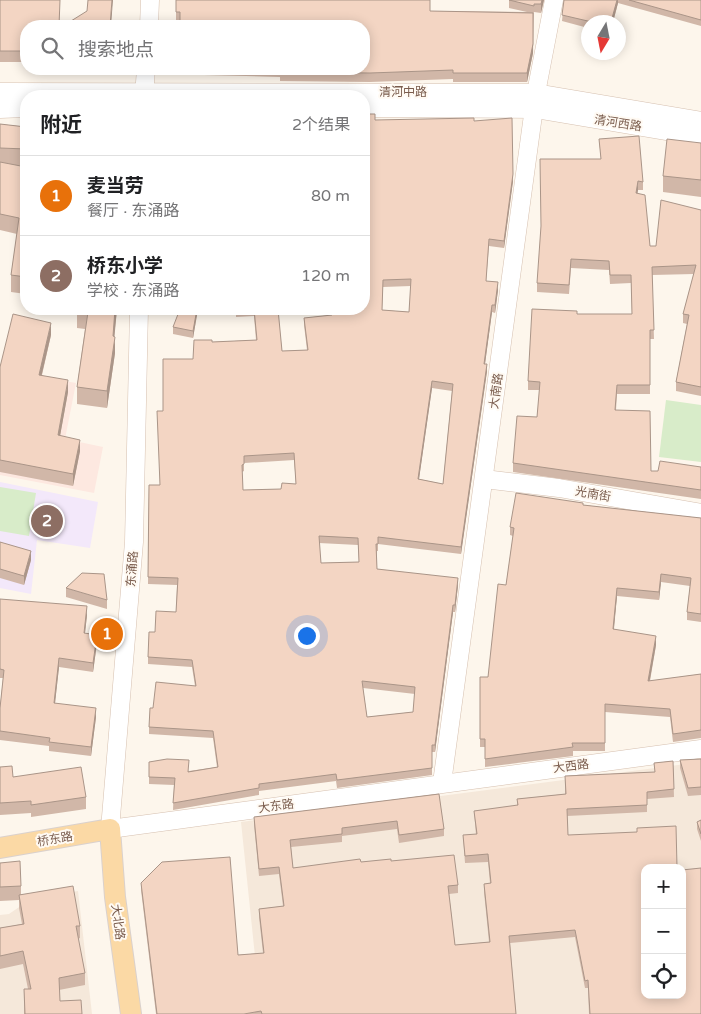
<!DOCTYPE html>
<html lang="zh">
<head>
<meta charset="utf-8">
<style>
	body { margin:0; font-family:"Varela Round","Noto Sans SC",sans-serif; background:#f6f6f6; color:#202124 }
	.controls { position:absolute; right:15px; bottom:15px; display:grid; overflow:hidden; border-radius:10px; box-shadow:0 2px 12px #0003 }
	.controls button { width:45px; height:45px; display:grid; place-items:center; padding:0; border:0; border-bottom:1px solid #e0e0e0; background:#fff; color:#202124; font:25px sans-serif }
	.compass { position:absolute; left:581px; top:15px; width:45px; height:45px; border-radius:50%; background:#fff; box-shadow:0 2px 12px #0003; rotate:190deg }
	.you { position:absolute; left:306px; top:635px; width:18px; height:18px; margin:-12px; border:4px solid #fff; border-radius:50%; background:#1a73e8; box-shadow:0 0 0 8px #1a73e833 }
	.badge { display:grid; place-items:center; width:32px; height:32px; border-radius:50%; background:#2563eb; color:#fff; font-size:16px; font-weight:700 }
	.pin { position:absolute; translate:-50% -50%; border:2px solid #fff; box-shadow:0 1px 5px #0006 }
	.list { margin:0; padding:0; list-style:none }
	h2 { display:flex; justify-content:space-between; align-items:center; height:65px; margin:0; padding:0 20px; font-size:21px }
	h2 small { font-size:16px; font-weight:400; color:#757577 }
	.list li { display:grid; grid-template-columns:32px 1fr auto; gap:15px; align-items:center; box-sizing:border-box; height:80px; padding:0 20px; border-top:1px solid #e0e0e0 }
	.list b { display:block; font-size:19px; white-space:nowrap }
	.list p { margin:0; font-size:16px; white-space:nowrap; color:#757577 }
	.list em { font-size:16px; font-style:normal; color:#757577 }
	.icon { flex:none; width:28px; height:28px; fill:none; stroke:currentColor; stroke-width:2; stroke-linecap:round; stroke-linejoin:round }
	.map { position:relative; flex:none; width:701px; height:1014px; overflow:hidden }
	.search { position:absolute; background:#fff; box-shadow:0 2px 12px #0003; left:20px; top:20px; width:350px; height:55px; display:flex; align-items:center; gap:12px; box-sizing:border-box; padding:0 18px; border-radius:20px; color:#757577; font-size:19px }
	.panel { position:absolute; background:#fff; box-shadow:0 2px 12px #0003; left:20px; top:90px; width:350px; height:225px; border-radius:20px }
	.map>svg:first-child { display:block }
	.residential { fill:#f5e8da; fill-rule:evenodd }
	.commercial { fill:#fde8e0 }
	.education { fill:#f3e8fa }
	.pitch { fill:#d8ecc9 }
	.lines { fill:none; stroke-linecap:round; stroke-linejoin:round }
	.secondary-casing { stroke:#d6c0b0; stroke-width:19 }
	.primary-casing { stroke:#dad1cd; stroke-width:22 }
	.secondary { stroke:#fff; stroke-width:18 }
	.primary { stroke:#fbd9a5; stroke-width:20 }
	.wall { fill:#d1b7a8; fill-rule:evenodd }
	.shaded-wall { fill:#aa9588 }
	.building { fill:#f3d5c3; stroke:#aa9588; fill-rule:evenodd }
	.labels { text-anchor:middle; stroke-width:4; stroke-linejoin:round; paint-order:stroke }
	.street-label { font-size:12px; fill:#7a5c4d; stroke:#fffaf3 }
</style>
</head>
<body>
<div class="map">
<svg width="701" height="1014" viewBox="0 0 701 1014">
	<rect width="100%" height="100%" fill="#fdf6ec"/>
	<!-- residential -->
	<g class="residential">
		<path d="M701,762V1014H261L241,822ZM645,868H682V995H645Z"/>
		<path d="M78,891L92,1014H0V915L9,914L31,899Z"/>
	</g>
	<!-- commercial -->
	<path class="commercial" d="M0,369L76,383L65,439L103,447L94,493L0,475Z"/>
	<!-- education -->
	<path class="education" d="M0,482L98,502L90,548L37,540L31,594L0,588Z"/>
	<!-- pitch -->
	<g class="pitch">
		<path d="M666,400L701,405V462L659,457Z"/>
		<path d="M0,487L36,493L29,536L0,531Z"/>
	</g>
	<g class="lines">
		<!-- secondary casing -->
		<g class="secondary-casing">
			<g id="secondary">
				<path d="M149,26L150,0"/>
				<path d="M0,92L536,93L701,121"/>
				<path d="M144,96L146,69"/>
				<path d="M364,108L535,109L701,137"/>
				<path d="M0,109L26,108"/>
				<path d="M139,309L134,542L110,829L701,749"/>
				<path d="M484,479L559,488L701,513"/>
				<path d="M442,783L536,93L554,0"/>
			</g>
		</g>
		<!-- primary casing -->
		<g class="primary-casing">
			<path id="primary" d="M0,848L110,829L115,897L131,1014"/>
		</g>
		<!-- secondary -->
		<use href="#secondary" class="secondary"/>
		<!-- primary -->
		<use href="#primary" class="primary"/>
	</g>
	<!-- wall -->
	<g class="wall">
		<path d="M0,0L26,26V62H0Z"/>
		<path d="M176,0L430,11L527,12L509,8V0H544L541,13L534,12L533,53L527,82H453V79L370,82L280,81V77L204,75V69H364L180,21H176Z"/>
		<path d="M564,0H701V26L618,3L613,22H588V28L562,21Z"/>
		<path d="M375,120L474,121L513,181L504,248L489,246L486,281L498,290L495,313L492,312L485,364L487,371L461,554L378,544V551H377V569L458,585L455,612H453L435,752H432V775L337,788L336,781L259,791V795L173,810L174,785L149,784V762L189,771L217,767L213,738L149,734V727L153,708L195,686L192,667L148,664V657L155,632L176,612L177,585L148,584L149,485H160L163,411L193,359L212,342L256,340L254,316L236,317V309H307V310L278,313L282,351L307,350L304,325V318L332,315ZM411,286L409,312L382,310L383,287ZM432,388L452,391L443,484L419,479ZM294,460L296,484L281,489L243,490L242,472L244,471V463ZM319,543L358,545L359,562L321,563ZM363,688L415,694L413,712L367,717Z"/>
		<path d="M0,124L26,127V166L14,165L26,167V294L11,292V275L17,234L0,230Z"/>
		<path d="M599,139L643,182V190H638L637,194L650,246H656L701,210V396L676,391V382L687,324L683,323V314L694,274L652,275L654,339H650V394H617L616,410L651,471H658L701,467V499L513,472V463L537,417L540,390H528V381L577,314H632L631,283L610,284L609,270L571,268L569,294L537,292V283L601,159Z"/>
		<path d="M701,143V197L663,192V176Z"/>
		<path d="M77,309H117L114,337L115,353L107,408L77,404V387L85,329L77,328Z"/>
		<path d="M198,309L193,338L173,334V327Z"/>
		<path d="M51,335L42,375L68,392L60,436L80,451L73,486L0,472V367Z"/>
		<path d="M583,505L701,518V622L687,620V612L690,586L661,582L659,600L617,596L614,629L656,645L650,681L701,674V738L673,742L670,717L605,712V751H573V756L485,767V747H480V677H488L506,585L513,536L510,535V527Z"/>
		<path d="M0,542L31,560L24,585L0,578Z"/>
		<path d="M66,588L107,600V609L66,597Z"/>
		<path d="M0,599L87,615L85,633L97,643L93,672L59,667L55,703L96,717L91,756L49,751V746L0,740V708L3,678H0Z"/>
		<path d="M701,759V795L688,796L680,768V760Z"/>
		<path d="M673,761L674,797L647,799V812L567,816L568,835L645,995L701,1014H589L588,988H585L575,937L510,943L516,1014H156L141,890V883L238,955L263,953L259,917V909L283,906L279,874L259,876L254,825V817L439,794L444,829V836L399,843L397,829L342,836V842L291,847L293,868L361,862L391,861L458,885V893L449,894L455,945L489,942L484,892V884L490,883L488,862L465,863L463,835H476L474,811L517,806V799L565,794V776L655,772L654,763Z"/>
		<path d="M0,767L13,777L86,797V809L31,817V813L0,815Z"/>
		<path d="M701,820V841L697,829V822Z"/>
		<path d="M0,863L21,886V895L80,926V938L78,939L85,973V985L59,990L60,1001L82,1014H24V989H28L23,964L0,969V928L22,924L19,908V900L0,901Z"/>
	</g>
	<!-- shaded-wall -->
	<g class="shaded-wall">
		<path d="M112,0H113L111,26H110Z"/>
		<path d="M542,0H544L541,13V4Z"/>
		<path d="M617,0H618V3L613,22H611Z"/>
		<path d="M533,13V53L527,82V73Z"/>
		<path d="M513,174V181L504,248V241Z"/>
		<path d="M638,181V190L636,202V193Z"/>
		<path d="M498,282V290L495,313V305Z"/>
		<path d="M492,305V312L484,371V364Z"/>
		<path d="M115,309H117L113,352L115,337V353L107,408V391Z"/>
		<path d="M197,309H198L193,338V331Z"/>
		<path d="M51,323V335L39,386V375Z"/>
		<path d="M487,364V371L461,554V547Z"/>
		<path d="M68,380V392L58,447V435Z"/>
		<path d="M432,381V388L418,486V479Z"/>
		<path d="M80,440V451L73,486V474Z"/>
		<path d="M31,551V560L24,585V576Z"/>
		<path d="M661,574V582L659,600V592Z"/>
		<path d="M458,578V585L455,612V605Z"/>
		<path d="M617,588V596L613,637V629Z"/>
		<path d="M453,605V612L435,752V745Z"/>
		<path d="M87,606V615L84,642V633Z"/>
		<path d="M97,635V643L93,672V663Z"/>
		<path d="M656,636V645L648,690V681Z"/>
		<path d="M59,658V667L54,712V703Z"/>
		<path d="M96,708V717L91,756V747Z"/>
	</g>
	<!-- building -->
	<g class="building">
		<path d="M0,0H60L59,26H26V51H0Z"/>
		<path d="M88,0H112L110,26H63L87,11Z"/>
		<path d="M176,0H430V11L533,13V44L527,73H453V70L370,73L280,72V69H364V26H180V12H176Z"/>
		<path d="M509,0H542L541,4H534V6Z"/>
		<path d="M564,0H617L611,22H592L562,15Z"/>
		<path d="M629,0H701V20Z"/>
		<path d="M364,114H375V120L474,118V121L512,118L513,174L504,241L489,239L486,281L498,282L495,305H492L484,364H487L461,547L378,537V544H376L377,569L458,578L455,605H453L435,745H432V768L337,780L336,774L259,784V788L173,803L175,778L149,777V762L167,759L189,760L188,772L218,767L213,731L149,727L150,708H153L156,682L196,686L192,660L148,657L149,632H155L156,611L176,612L178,578L148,577L149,485H160L157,411H163V359H193L194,340H212V342L257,340L254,309L236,310V309H278L282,351L308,350L304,318L332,315V309H364ZM411,279L409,312L382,310L383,280ZM432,381L453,384L443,484L418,479ZM294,453L296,484L282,483L281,489L243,490L242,465L244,464V456ZM319,536L358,538L359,562L321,563ZM362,681L415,687L413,712L367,717Z"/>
		<path d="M0,124L26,127V149L0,148Z"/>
		<path d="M639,136L643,182L638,181L636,193L645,195L650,246H656L661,200L701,210V387L676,382L689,315L683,314L696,265L652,267L654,330H650V385H617L615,410L650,411L651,471H658L660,461L701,467V490L513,463L517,416L537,417L540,382L528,381L532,309L577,311V314H632L631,275H610L609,261L571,259L569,285L537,283L541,226L540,159H601L599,139Z"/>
		<path d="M667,139L701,143V180L663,176Z"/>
		<path d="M0,162L26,167V277L11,275L19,218L0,214Z"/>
		<path d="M77,309H115L113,336L115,337L107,391L77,387L88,312L77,311Z"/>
		<path d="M180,309H197L193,331L173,327Z"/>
		<path d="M13,314L51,323L39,375L68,380L58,435L80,440L73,474L0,460V367Z"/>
		<path d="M516,493L583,503V505L701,518V614L687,612L691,578L661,574L659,592L617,588L613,629L656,636L648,681L701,674V730L673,734L670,709L605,704V743H572L573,747L485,759V739H480V677H488L498,584L506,585L514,528L510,527Z"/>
		<path d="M0,542L31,551L24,576L0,569Z"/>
		<path d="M82,573L104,574L107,600L66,588Z"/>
		<path d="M0,599L87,606L84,633L97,635L93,663L59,658L54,703L96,708L91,747L49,742L50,738L0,731V708L4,670L0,669Z"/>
		<path d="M701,759V787L688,788L680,760Z"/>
		<path d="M673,761L674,789L647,792V805L567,809L568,835L637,832V828L676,826L677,867L681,866V868H645V995H682V870L701,868V1014H590L588,980L585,981L575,930L509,936L516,1014H262L261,1011L244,1014H157L141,883L162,862L230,857L238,955L264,953L259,909L284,906L279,867L259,869L254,817L439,794L444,829L399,835L397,821L342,828V834L290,840L293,868L360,859L361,862L391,859V861L454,855L458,885L448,886L455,945L490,942L484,884L491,883L488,854L465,856L463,835L477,834L474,811L518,805L517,799L566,794L565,776L655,772L654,763Z"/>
		<path d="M12,766L13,777L81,767L86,797L31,805V801L0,803V767Z"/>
		<path d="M701,820V834L697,822Z"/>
		<path d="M20,861L21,886L0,887V863Z"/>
		<path d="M73,886L80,926H76L85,973L59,978L60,1001L81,1000L82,1014H25L24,989H31L23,951L0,956V928L24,924L19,895Z"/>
	</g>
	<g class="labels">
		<!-- street labels -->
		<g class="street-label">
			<text x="403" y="96">清河中路</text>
			<text transform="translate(618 123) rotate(9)" y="4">清河西路</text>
			<text transform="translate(496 391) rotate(-82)" y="4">大南路</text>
			<text transform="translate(593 494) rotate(10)" y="4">光南街</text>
			<text transform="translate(132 569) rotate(-86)" y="4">东涌路</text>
			<text transform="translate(571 766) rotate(-7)" y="4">大西路</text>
			<text transform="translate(276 806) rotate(-8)" y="4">大东路</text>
			<text transform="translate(55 839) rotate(-10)" y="4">桥东路</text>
			<text transform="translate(118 922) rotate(82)" y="4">大北路</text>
		</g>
	</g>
</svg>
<div class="controls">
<button>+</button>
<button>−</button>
<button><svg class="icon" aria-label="locate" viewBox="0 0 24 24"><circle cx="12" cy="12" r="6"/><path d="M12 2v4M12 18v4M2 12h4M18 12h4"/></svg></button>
</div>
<svg class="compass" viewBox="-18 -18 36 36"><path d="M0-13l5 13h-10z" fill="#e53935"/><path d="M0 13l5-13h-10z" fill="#757577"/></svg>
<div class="you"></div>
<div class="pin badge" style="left:107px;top:634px;background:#e8710a">1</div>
<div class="pin badge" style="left:47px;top:521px;background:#8d6e63">2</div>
<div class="search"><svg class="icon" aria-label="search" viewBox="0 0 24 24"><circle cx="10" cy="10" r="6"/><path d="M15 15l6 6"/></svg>搜索地点</div>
<section class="panel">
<h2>附近<small>2个结果</small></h2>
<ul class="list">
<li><span class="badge" style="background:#e8710a">1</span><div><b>麦当劳</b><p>餐厅 · 东涌路</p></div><em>80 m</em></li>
<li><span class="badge" style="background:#8d6e63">2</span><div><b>桥东小学</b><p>学校 · 东涌路</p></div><em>120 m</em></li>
</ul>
</section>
</div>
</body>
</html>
